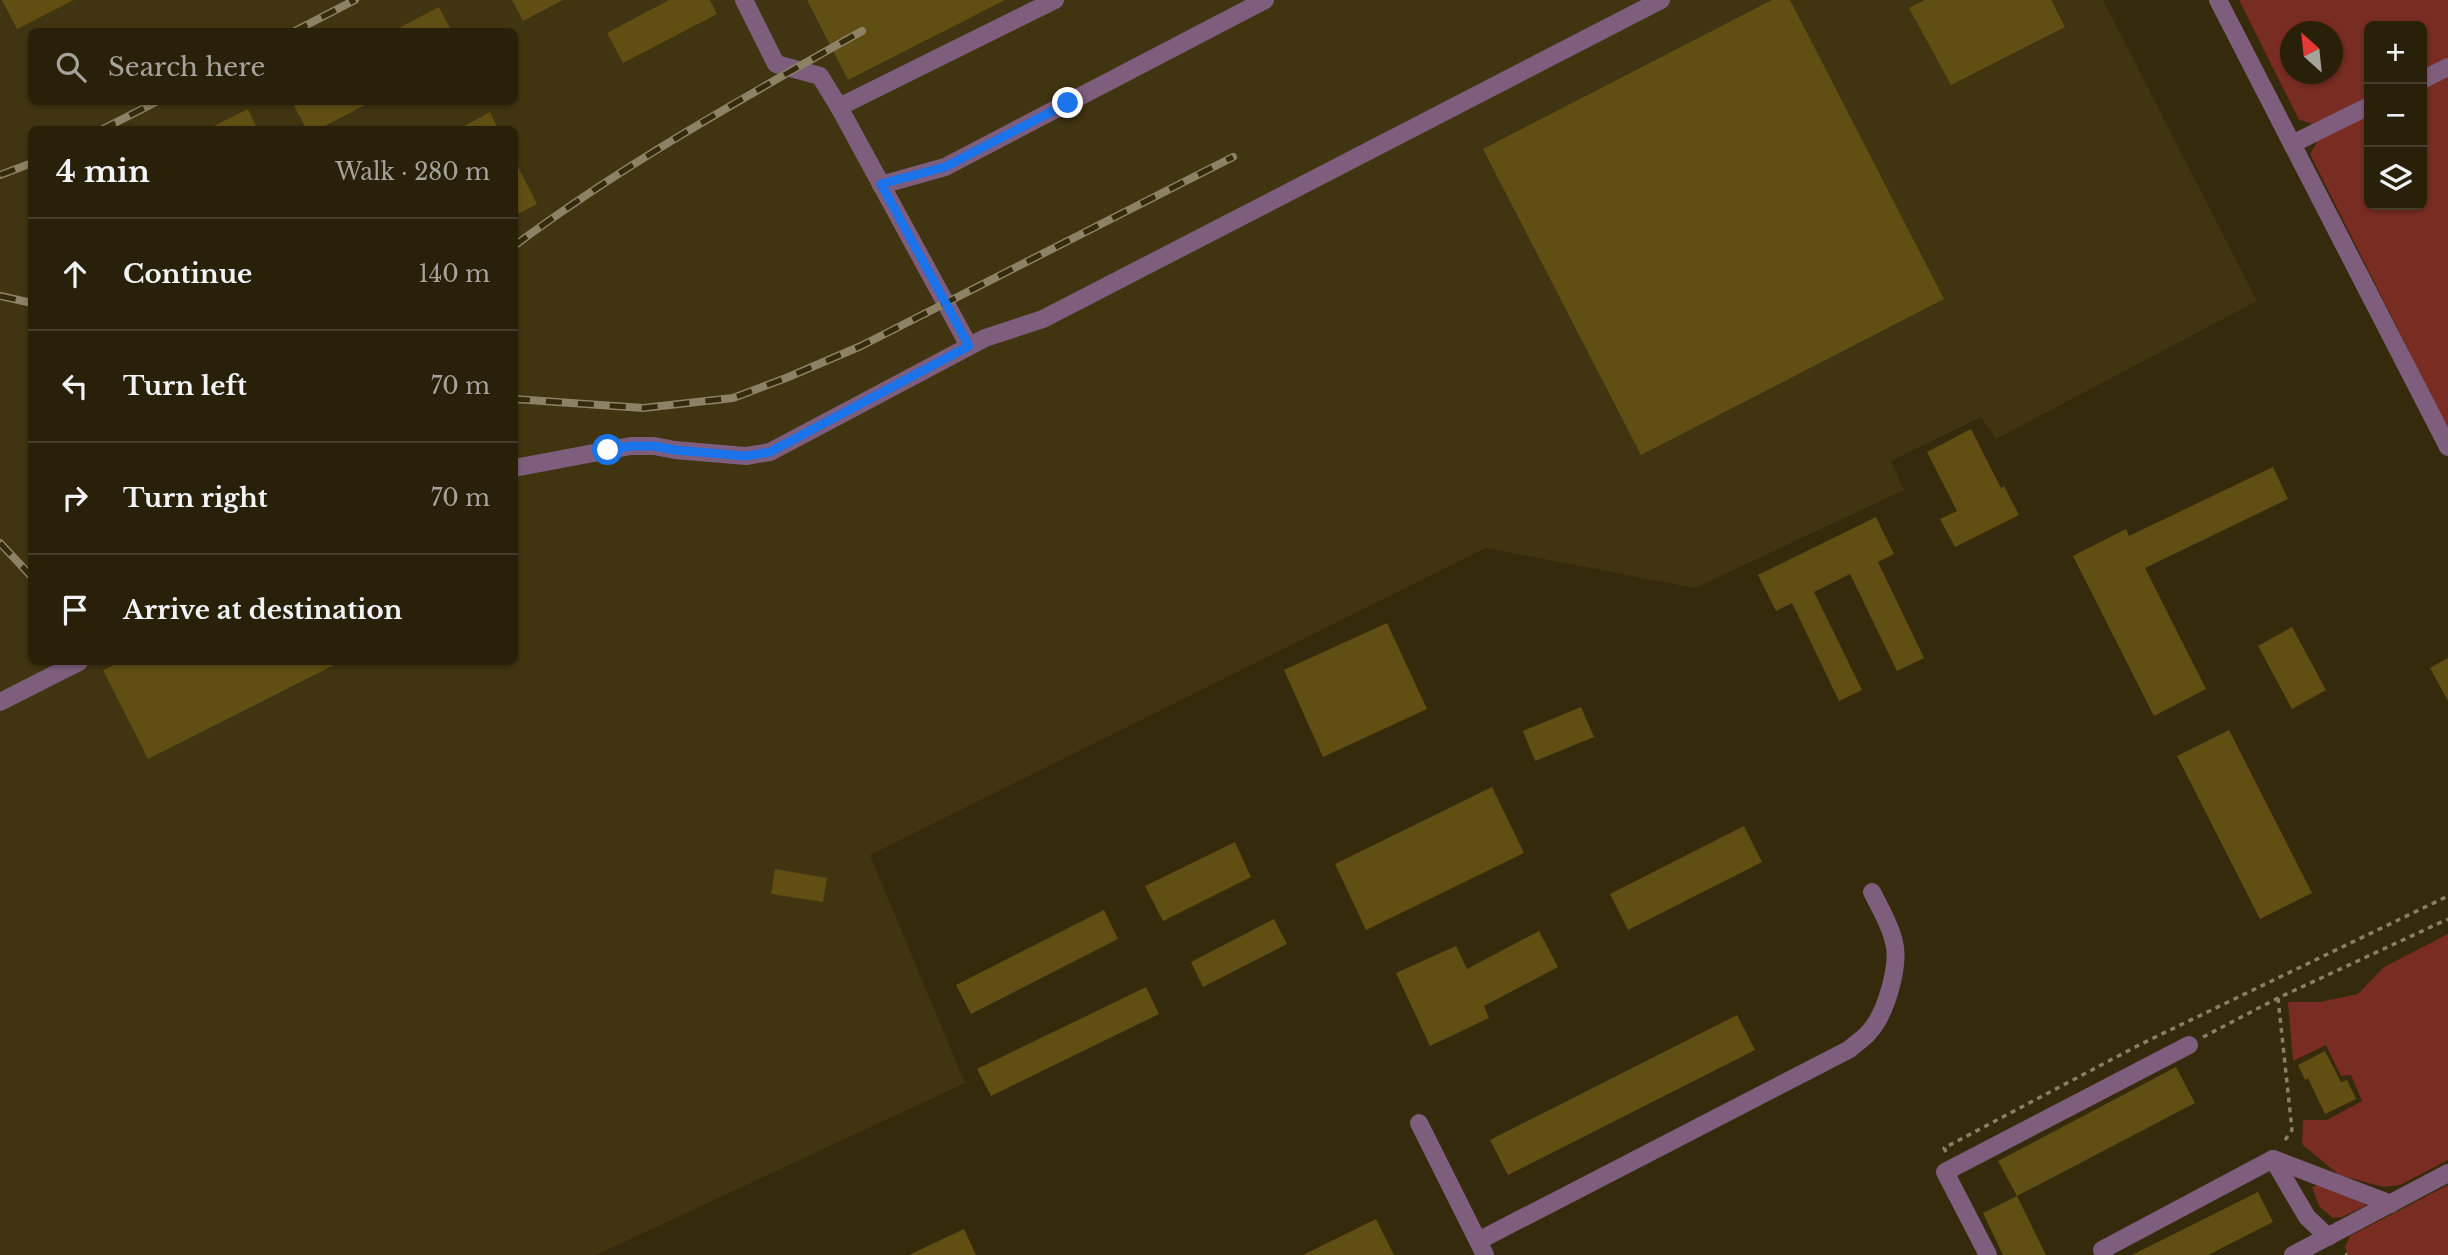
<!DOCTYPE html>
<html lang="en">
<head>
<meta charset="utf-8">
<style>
	body { margin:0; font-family:"Libre Baskerville",serif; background:#302812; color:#f1f3f6 }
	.controls { position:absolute; right:21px; top:21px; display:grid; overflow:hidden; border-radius:10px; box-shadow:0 2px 5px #0004 }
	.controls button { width:63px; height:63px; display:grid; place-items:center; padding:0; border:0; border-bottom:2px solid #443e2a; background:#282009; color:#f1f3f6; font:35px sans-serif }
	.compass { position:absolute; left:2280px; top:21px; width:63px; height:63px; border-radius:50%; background:#282009; box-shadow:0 2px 5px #0004; rotate:333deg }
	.stop { position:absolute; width:21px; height:21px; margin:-16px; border:5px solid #1a73e8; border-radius:50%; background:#fff }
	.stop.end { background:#1a73e8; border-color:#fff; box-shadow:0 2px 7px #0008 }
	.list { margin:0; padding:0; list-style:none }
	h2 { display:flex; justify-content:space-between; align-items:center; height:91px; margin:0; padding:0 28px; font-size:30px }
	h2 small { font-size:23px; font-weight:400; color:#a5a39c }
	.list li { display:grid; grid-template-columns:46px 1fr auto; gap:21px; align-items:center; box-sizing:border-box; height:112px; padding:0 28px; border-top:2px solid #443e2a }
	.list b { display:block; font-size:26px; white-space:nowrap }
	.list em { font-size:23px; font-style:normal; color:#a5a39c }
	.icon { flex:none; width:38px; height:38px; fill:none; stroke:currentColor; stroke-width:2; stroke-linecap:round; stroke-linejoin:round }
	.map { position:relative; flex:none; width:2448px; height:1255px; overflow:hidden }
	.search { position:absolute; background:#282009; box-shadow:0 2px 5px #0004; left:28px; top:28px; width:490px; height:77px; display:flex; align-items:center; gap:18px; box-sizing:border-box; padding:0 24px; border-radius:10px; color:#a5a39c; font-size:26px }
	.panel { position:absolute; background:#282009; box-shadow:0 2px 5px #0004; left:28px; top:126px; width:490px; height:539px; border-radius:10px }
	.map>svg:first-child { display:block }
	.built { fill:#403411; fill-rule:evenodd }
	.green { fill:#782c22; fill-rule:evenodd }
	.building { fill:#614e12 }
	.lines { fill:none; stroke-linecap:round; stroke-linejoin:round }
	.path { stroke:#8a7f62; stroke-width:3.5; stroke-dasharray:5 5; stroke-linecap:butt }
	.minor { stroke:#7f5d7c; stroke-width:18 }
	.rail-casing { stroke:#8d8265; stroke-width:8 }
	.rail { stroke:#352a0c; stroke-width:5; stroke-dasharray:16; stroke-linecap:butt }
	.route { stroke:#1a73e8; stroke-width:9 }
</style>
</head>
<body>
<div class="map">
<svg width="2448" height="1255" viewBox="0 0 2448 1255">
	<rect width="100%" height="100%" fill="#352a0c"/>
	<!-- built -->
	<path class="built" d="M0,0H2103L2257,301L1996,439L1981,417L1891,461L1904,490L1695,588L1486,548L870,855L965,1083L596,1255H0ZM32,32H514V102H32ZM32,130H514V662H32Z"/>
	<!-- green -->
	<g class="green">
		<path d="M2239,0H2448V58L2422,71V26H2369V97L2314,124L2299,120ZM2290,32H2332V74H2290Z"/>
		<path d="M2448,76V429L2310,154L2319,139L2369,114V205H2422V89Z"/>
		<path d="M2448,934V1160L2400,1185L2383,1187L2339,1175L2302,1144L2303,1120H2327L2362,1101L2351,1075L2341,1076L2326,1045L2293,1061L2288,1002H2320L2358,994L2384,967Z"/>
		<path d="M2318,1185L2366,1200L2365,1206L2342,1217L2333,1218L2319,1206L2312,1187Z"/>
		<path d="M2448,1185V1255H2348L2345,1247L2350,1236Z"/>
	</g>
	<!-- building -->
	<g class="building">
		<path d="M2,0H74L17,29Z"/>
		<path d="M512,0H563L523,21Z"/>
		<path d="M669,0H710L717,14L623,63L607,33Z"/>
		<path d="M807,0H1005L848,80Z"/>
		<path d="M1772,0H1790L1944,299L1641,455L1483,149Z"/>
		<path d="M1925,0H2051L2065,27L1951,85L1909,8Z"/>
		<path d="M439,7L452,32H391Z"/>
		<path d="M292,102H371L317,130H307Z"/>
		<path d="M248,109L258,130H206Z"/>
		<path d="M490,112L499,130H457Z"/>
		<path d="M514,159L537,204L514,216Z"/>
		<path d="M1971,429L2001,488L2004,486L2019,515L1955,547L1940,519L1957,511L1927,452Z"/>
		<path d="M2273,467L2288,499L2145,568L2206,689L2154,716L2073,556L2126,529L2129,536Z"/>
		<path d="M1876,517L1894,554L1878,562L1924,658L1897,671L1850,574L1814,592L1862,690L1839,701L1792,603L1776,611L1758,575Z"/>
		<path d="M1387,623L1427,709L1323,757L1284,670Z"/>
		<path d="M2292,627L2326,690L2292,709L2258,646Z"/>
		<path d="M2448,658V701L2430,668Z"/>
		<path d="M120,662H340L148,759L103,670Z"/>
		<path d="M1581,707L1594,737L1535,761L1523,731Z"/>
		<path d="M2229,730L2312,893L2260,919L2177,756Z"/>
		<path d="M1492,787L1524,853L1366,930L1335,864Z"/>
		<path d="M1744,826L1762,862L1628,930L1610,894Z"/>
		<path d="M1235,842L1251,877L1163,921L1145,886Z"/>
		<path d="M775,869L827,878L823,902L771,894Z"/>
		<path d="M1104,910L1118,939L971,1014L956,985Z"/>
		<path d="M1274,919L1287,944L1203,987L1191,962Z"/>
		<path d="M1539,931L1558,967L1484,1006L1489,1018L1430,1046L1396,973L1456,946L1467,969Z"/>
		<path d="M1146,987L1159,1014L991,1096L977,1069Z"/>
		<path d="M1737,1015L1755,1050L1508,1175L1490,1140Z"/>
		<path d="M2325,1051L2341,1082L2347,1080L2356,1099L2325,1114L2308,1078L2305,1080L2298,1065Z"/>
		<path d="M2176,1067L2195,1103L2017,1196L1998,1161Z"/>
		<path d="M2258,1192L2273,1222L2208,1255H2132Z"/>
		<path d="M2017,1196L2046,1255H2003L1983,1213Z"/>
		<path d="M1376,1219L1394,1255H1303Z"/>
		<path d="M964,1229L976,1255H909Z"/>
	</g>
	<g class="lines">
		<!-- path -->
		<g class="path">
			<path d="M2278,998L2292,1130L2283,1143"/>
			<path d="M2203,1037L2278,998L2448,919"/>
			<path d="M1946,1152L1944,1148L2141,1044L2448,896"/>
			<path d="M2345,1254L2347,1255"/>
		</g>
		<!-- minor -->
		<g class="minor">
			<path d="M744,0L776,64L820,76L839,107L969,346"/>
			<path d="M2218,0L2448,447"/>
			<path d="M2422,80L2448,67"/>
			<path d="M839,107L1055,0"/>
			<path d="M2292,144L2369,106"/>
			<path d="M881,185L945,167L1265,0"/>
			<path d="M514,468L631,446H654L675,450L746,456L770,452L985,338L1043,319L1661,0"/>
			<path d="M0,702L79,662"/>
			<path d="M1419,1123L1485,1255"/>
			<path d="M2273,1159L2307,1217L2328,1237"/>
			<path d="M1478,1241L1850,1049C1856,1043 1865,1038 1870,1031C1886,1013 1900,965 1894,942C1890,924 1880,908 1872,892"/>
			<path d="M1988,1255L1945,1172L2189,1045"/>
			<path d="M2104,1255L2102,1250L2273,1159L2391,1204"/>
			<path d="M2293,1255L2448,1173"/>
		</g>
		<!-- rail casing -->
		<g class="rail-casing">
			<g id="rail">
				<path d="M293,32L355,0"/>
				<path d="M101,130L156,102"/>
				<path d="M0,175L32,163"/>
				<path d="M514,246C624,164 743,98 862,31"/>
				<path d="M0,296L32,303"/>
				<path d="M514,399L643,408L733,398L786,378L861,346L1233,157"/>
				<path d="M0,543L32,577"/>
			</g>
		</g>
		<!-- rail -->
		<use href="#rail" class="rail"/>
	</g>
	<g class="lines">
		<!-- route -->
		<path class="route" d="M608,450L631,446H654L675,450L746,456L770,452L969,346L881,184L945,167L1068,103"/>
	</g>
</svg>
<div class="controls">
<button>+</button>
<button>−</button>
<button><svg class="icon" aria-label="layers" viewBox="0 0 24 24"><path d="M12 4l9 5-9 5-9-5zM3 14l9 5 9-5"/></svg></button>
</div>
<svg class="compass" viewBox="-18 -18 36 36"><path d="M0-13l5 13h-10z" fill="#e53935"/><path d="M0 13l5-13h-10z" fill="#a5a39c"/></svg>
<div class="stop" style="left:608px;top:450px"></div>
<div class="stop end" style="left:1068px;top:103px"></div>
<div class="search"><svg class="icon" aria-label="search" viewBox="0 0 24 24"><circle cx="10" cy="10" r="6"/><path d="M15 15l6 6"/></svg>Search here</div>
<section class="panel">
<h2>4 min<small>Walk · 280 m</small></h2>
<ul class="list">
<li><svg class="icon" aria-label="ahead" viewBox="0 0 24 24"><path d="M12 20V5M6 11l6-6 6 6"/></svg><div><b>Continue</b></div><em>140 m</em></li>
<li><svg class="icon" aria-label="left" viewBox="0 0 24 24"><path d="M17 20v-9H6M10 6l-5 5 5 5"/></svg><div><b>Turn left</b></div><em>70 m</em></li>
<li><svg class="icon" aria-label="right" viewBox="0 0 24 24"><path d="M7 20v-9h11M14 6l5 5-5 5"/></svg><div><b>Turn right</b></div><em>70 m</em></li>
<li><svg class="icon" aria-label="arrive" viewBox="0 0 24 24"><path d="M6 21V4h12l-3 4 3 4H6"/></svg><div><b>Arrive at destination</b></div></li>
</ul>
</section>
</div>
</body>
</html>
